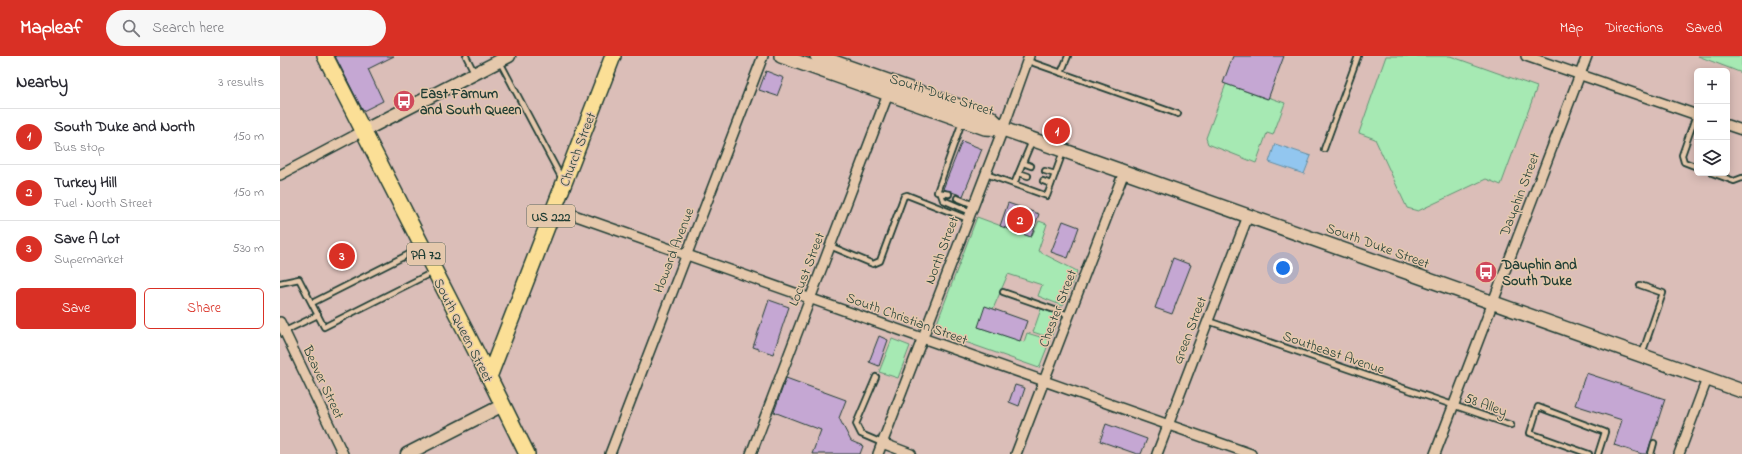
<!DOCTYPE html>
<html lang="en">
<head>
<meta charset="utf-8">
<style>
	body { margin:0; font-family:"Indie Flower",sans-serif; background:#f7f7f7; color:#2b2b33 }
	.controls { position:absolute; right:12px; top:12px; display:grid; overflow:hidden; border-radius:6px; box-shadow:0 2px 10px #0003 }
	.controls button { width:36px; height:36px; display:grid; place-items:center; padding:0; border:0; border-bottom:1px solid #e1e1e2; background:#fff; color:#2b2b33; font:20px sans-serif }
	.you { position:absolute; left:1003px; top:212px; width:14px; height:14px; margin:-10px; border:3px solid #fff; border-radius:50%; background:#1a73e8; box-shadow:0 0 0 6px #1a73e833 }
	.badge { display:grid; place-items:center; width:26px; height:26px; border-radius:50%; background:#d93025; color:#fff; font-size:13px; font-weight:700 }
	.pin { position:absolute; translate:-50% -50%; border:2px solid #fff; box-shadow:0 1px 4px #0006 }
	.list { margin:0; padding:0; list-style:none }
	h2 { display:flex; justify-content:space-between; align-items:center; height:52px; margin:0; padding:0 16px; font-size:17px }
	h2 small { font-size:13px; font-weight:400; color:#7c7c81 }
	.list li { display:grid; grid-template-columns:26px 1fr auto; gap:12px; align-items:center; box-sizing:border-box; height:56px; padding:0 16px; border-top:1px solid #e1e1e2 }
	.list b { display:block; font-size:15px; white-space:nowrap }
	.list p { margin:0; font-size:13px; white-space:nowrap; color:#7c7c81 }
	.list em { font-size:13px; font-style:normal; color:#7c7c81 }
	.actions { display:flex; gap:8px; padding:12px 16px }
	.actions a { flex:1; padding:9px 0; border:1px solid #d93025; border-radius:6px; text-align:center; font-size:14px; color:#d93025 }
	.actions .main { background:#d93025; color:#fff }
	.icon { flex:none; width:22px; height:22px; fill:none; stroke:currentColor; stroke-width:2; stroke-linecap:round; stroke-linejoin:round }
	.map { position:relative; flex:none; width:1462px; height:398px; overflow:hidden }
	header { display:flex; align-items:center; gap:24px; box-sizing:border-box; height:56px; padding:0 20px; background:#d93025; color:#fff }
	header strong { font-size:19px }
	nav { display:flex; gap:22px; margin-inline-start:auto; font-size:14px }
	.search { width:280px; height:36px; background:#f7f7f7; display:flex; align-items:center; gap:10px; box-sizing:border-box; padding:0 14px; border-radius:22px; color:#7c7c81; font-size:15px }
	main { display:flex }
	aside { flex:1; background:#fff }
	.map>svg:first-child { display:block }
	.green { fill:#a6e9b3; stroke:#629374 }
	.water { fill:#92c6ef; stroke:#648fa4 }
	.building { fill:#c5a7d3; stroke:#1f3d34 }
	.lines { fill:none; stroke-linecap:round; stroke-linejoin:round }
	.service-casing { stroke:#1f3d34; stroke-width:8 }
	.minor-casing { stroke:#1f3d34; stroke-width:12 }
	.tertiary-casing { stroke:#1f3d34; stroke-width:15 }
	.secondary-casing { stroke:#1f3d34; stroke-width:16 }
	.primary-casing { stroke:#1f3d34; stroke-width:18 }
	.trunk-casing { stroke:#1f3d34; stroke-width:18 }
	.service { stroke:#e5c8ac; stroke-width:4.5 }
	.minor { stroke:#e5c8ac; stroke-width:9 }
	.tertiary { stroke:#e5c8ac; stroke-width:12 }
	.secondary { stroke:#e5c8ac; stroke-width:13 }
	.primary { stroke:#fbdf96; stroke-width:15 }
	.trunk { stroke:#fbdf96; stroke-width:15 }
	.labels { text-anchor:middle; stroke-width:3; stroke-linejoin:round; paint-order:stroke }
	.shield { fill:#e5c8ac; stroke:#5a6758; stroke-width:1 }
	.shield-label { font-size:13px; font-weight:bold; fill:#1f3d34 }
	.poi-label { font-size:14px; font-weight:bold; fill:#1f3d34; stroke:#e5c8ac; text-anchor:start }
	.street-label { font-size:14px; fill:#1f3d34; stroke:#e5c8ac }
</style>
</head>
<body>
<header>
<strong>Mapleaf</strong>
<div class="search"><svg class="icon" aria-label="search" viewBox="0 0 24 24"><circle cx="10" cy="10" r="6"/><path d="M15 15l6 6"/></svg>Search here</div>
<nav><a>Map</a><a>Directions</a><a>Saved</a></nav>
</header>
<main>
<aside>
<h2>Nearby<small>3 results</small></h2>
<ul class="list">
<li><span class="badge">1</span><div><b>South Duke and North</b><p>Bus stop</p></div><em>150 m</em></li>
<li><span class="badge">2</span><div><b>Turkey Hill</b><p>Fuel · North Street</p></div><em>150 m</em></li>
<li><span class="badge">3</span><div><b>Save A Lot</b><p>Supermarket</p></div><em>530 m</em></li>
</ul>
<div class="actions"><a class="main">Save</a><a>Share</a></div>
</aside>
<div class="map">
<svg width="1462" height="398" viewBox="0 0 1462 398">
	<rect width="100%" height="100%" fill="#dbbeb8"/>
	<filter id="ink" filterUnits="userSpaceOnUse"><feTurbulence type="fractalNoise" baseFrequency=".025" numOctaves="2"/><feDisplacementMap in="SourceGraphic" scale="8" xChannelSelector="R" yChannelSelector="G"/><feConvolveMatrix kernelMatrix="1 2 1 2 8 2 1 2 1" color-interpolation-filters="sRGB"/></filter>
	<g filter="url(#ink)">
		<!-- green -->
		<g class="green">
			<path d="M1106,0H1170L1257,31L1221,129L1206,123L1138,155L1127,152L1095,83L1079,77Z"/>
			<path d="M1418,0H1462V17Z"/>
			<path d="M946,28L987,43L988,41L1005,47L993,79L987,77L976,107L928,88L926,82Z"/>
			<path d="M697,161L751,181L759,165L767,168L758,195L797,215L783,250L758,240L762,229L728,218L713,253L698,271L744,286L747,277L770,284L759,312L654,275Z"/>
			<path d="M761,253L779,259L771,282L753,276Z"/>
			<path d="M612,283L630,290L618,322L599,316Z"/>
		</g>
		<!-- water -->
		<path class="water" d="M995,88L1031,100L1024,118L989,106Z"/>
		<!-- building -->
		<g class="building">
			<path d="M55,0H114L88,13L103,45L83,55Z"/>
			<path d="M953,0H1004L988,43L943,27Z"/>
			<path d="M486,15L504,22L497,40L479,34Z"/>
			<path d="M682,85L702,93L683,140L663,133Z"/>
			<path d="M728,147L759,158L751,181L720,170Z"/>
			<path d="M783,165L799,171L788,202L771,196Z"/>
			<path d="M893,202L911,209L892,258L875,252Z"/>
			<path d="M489,244L509,251L493,298L473,291Z"/>
			<path d="M705,250L747,265L740,285L698,271Z"/>
			<path d="M599,280L608,284L599,310L589,306Z"/>
			<path d="M1306,317L1385,343L1367,398H1362L1334,389L1342,364L1295,349Z"/>
			<path d="M506,322L566,344L559,362L571,385L583,390L580,398H532L541,374L494,356Z"/>
			<path d="M735,329L745,332L739,350L729,346Z"/>
			<path d="M826,368L867,383L861,398H857L820,385Z"/>
		</g>
		<g class="lines">
			<!-- service casing -->
			<g class="service-casing">
				<g id="service">
					<path d="M186,0L194,16"/>
					<path d="M748,5L898,58"/>
					<path d="M220,6L282,123"/>
					<path d="M781,17L788,0"/>
					<path d="M1416,59L1402,99L1404,106L1417,111"/>
					<path d="M1044,93L1078,0"/>
					<path d="M743,107L751,110"/>
					<path d="M765,115L775,118"/>
					<path d="M739,117L748,120"/>
					<path d="M1432,117L1454,125L1462,122"/>
					<path d="M706,118L767,140L783,96"/>
					<path d="M763,125L771,128"/>
					<path d="M734,128L752,85"/>
					<path d="M661,138L663,144L691,156"/>
					<path d="M669,138L657,136L682,66"/>
					<path d="M677,142L694,149"/>
					<path d="M550,190L593,208L600,205L624,140L627,139L688,163"/>
					<path d="M0,227L19,223L44,271L153,216"/>
					<path d="M1360,229L1383,237L1362,298"/>
					<path d="M723,236L789,259"/>
					<path d="M32,247L141,192"/>
					<path d="M928,265L1231,369"/>
					<path d="M5,275L38,259"/>
					<path d="M596,321L576,368L581,378L602,387"/>
					<path d="M1309,398L1250,377L1258,351L1325,376L1318,398"/>
					<path d="M1371,398L1374,387"/>
				</g>
			</g>
			<!-- minor casing -->
			<g class="minor-casing">
				<g id="minor">
					<path d="M1246,0L1417,59"/>
					<path d="M1447,69L1462,74"/>
					<path d="M0,119L83,75"/>
					<path d="M274,152L971,398"/>
					<path d="M0,266L63,398"/>
					<path d="M602,387L631,398"/>
					<path d="M330,398L483,0"/>
					<path d="M471,398L608,38"/>
					<path d="M598,398L723,73L749,0"/>
					<path d="M736,398L844,116"/>
					<path d="M877,398L968,160"/>
					<path d="M1155,398L1307,0"/>
					<path d="M1399,398L1427,323"/>
				</g>
			</g>
			<!-- tertiary casing -->
			<g class="tertiary-casing">
				<g id="tertiary">
					<path d="M83,75L229,0"/>
					<path d="M127,398L223,349"/>
				</g>
			</g>
			<!-- secondary casing -->
			<g class="secondary-casing">
				<g id="secondary">
					<path d="M501,0L705,72L723,73L1462,335"/>
					<path d="M537,0L710,61L723,73"/>
				</g>
			</g>
			<!-- primary casing -->
			<g class="primary-casing">
				<path id="primary" d="M45,0L209,321"/>
			</g>
			<!-- trunk casing -->
			<g class="trunk-casing">
				<path id="trunk" d="M247,398L209,321L333,0"/>
			</g>
			<!-- service -->
			<use href="#service" class="service"/>
			<!-- minor -->
			<use href="#minor" class="minor"/>
			<!-- tertiary -->
			<use href="#tertiary" class="tertiary"/>
			<!-- secondary -->
			<use href="#secondary" class="secondary"/>
			<!-- primary -->
			<use href="#primary" class="primary"/>
			<!-- trunk -->
			<use href="#trunk" class="trunk"/>
		</g>
	</g>
	<!-- icons -->
	<defs>
		<g id="bus-disc" transform="scale(1.15)"><circle r="9.5" fill="#d1495b" stroke="#e5c8ac"/><path d="M-5-6H5V4H4V6H2V4H-2V6H-4V4H-5ZM-3.5-4V0h7V-4ZM-3.5 1.2v1.5H-2V1.2ZM2 1.2v1.5H3.5V1.2Z" fill="#fff"/></g>
	</defs>
	<g fill-rule="evenodd">
		<use href="#bus-disc" x="124" y="45"/>
		<use href="#bus-disc" x="1206" y="216"/>
	</g>
	<g class="labels">
		<!-- shield labels -->
		<g class="shield">
			<rect x="247" y="149" width="48" height="22" rx="3"/>
			<rect x="127" y="187" width="38" height="22" rx="3"/>
		</g>
		<g class="shield-label">
			<text x="271" y="165">US 222</text>
			<text x="146" y="203">PA 72</text>
		</g>
		<!-- poi labels -->
		<g class="poi-label">
			<text x="140" y="42">East Farnum<tspan x="140" dy="16">and South Queen</tspan></text>
			<text x="1222" y="213">Dauphin and<tspan x="1222" dy="16">South Duke</tspan></text>
		</g>
		<!-- street labels -->
		<g class="street-label">
			<text transform="translate(662 38) rotate(18)" y="5">South Duke Street</text>
			<text transform="translate(297 93) rotate(-69)" y="5">Church Street</text>
			<text transform="translate(1239 138) rotate(-69)" y="5">Dauphin Street</text>
			<text transform="translate(1098 189) rotate(20)" y="5">South Duke Street</text>
			<text transform="translate(393 194) rotate(-69)" y="5">Howard Avenue</text>
			<text transform="translate(661 194) rotate(-69)" y="5">North Street</text>
			<text transform="translate(526 213) rotate(-69)" y="5">Locust Street</text>
			<text transform="translate(777 252) rotate(-69)" y="5">Chester Street</text>
			<text transform="translate(627 262) rotate(20)" y="5">South Christian Street</text>
			<text transform="translate(184 274) rotate(63)" y="5">South Queen Street</text>
			<text transform="translate(909 274) rotate(-69)" y="5">Green Street</text>
			<text transform="translate(1054 296) rotate(19)" y="5">Southeast Avenue</text>
			<text transform="translate(44 326) rotate(65)" y="5">Beaver Street</text>
			<text transform="translate(1206 348) rotate(20)" y="5">58 Alley</text>
		</g>
	</g>
</svg>
<div class="controls">
<button>+</button>
<button>−</button>
<button><svg class="icon" aria-label="layers" viewBox="0 0 24 24"><path d="M12 4l9 5-9 5-9-5zM3 14l9 5 9-5"/></svg></button>
</div>
<div class="you"></div>
<div class="pin badge" style="left:777px;top:75px">1</div>
<div class="pin badge" style="left:740px;top:164px">2</div>
<div class="pin badge" style="left:62px;top:200px">3</div>
</div>
</main>
</body>
</html>
